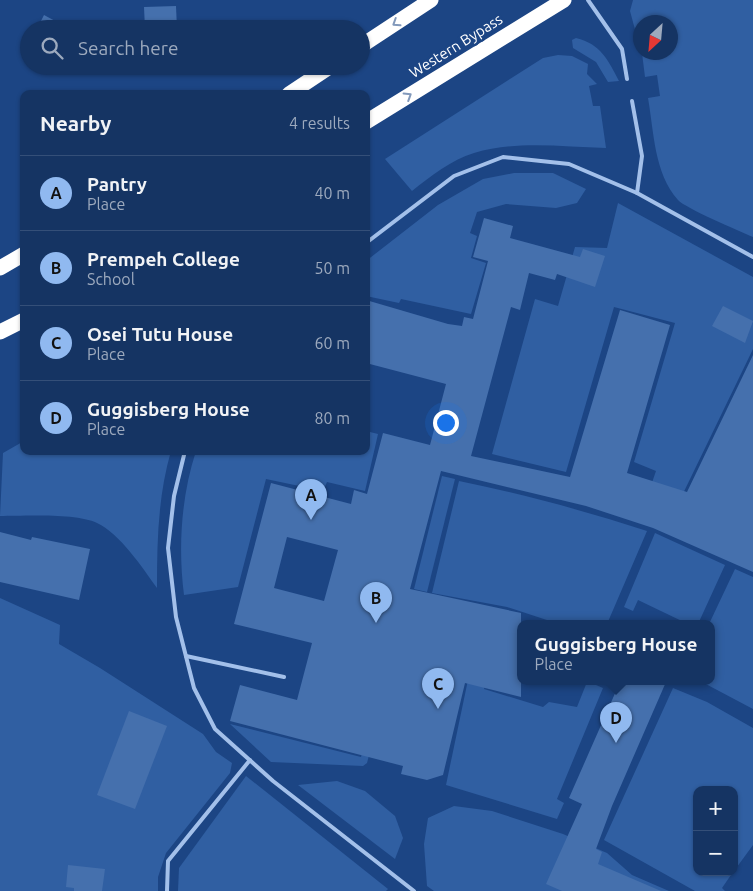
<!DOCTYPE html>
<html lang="en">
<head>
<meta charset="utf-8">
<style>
	body { margin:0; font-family:Ubuntu,sans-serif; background:#223f6c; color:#f1f3f6 }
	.controls { position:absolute; right:15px; bottom:15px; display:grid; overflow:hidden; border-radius:10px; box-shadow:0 1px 4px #0004 }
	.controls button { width:45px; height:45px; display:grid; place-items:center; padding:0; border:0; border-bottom:1px solid #344f78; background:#153463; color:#f1f3f6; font:25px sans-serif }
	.compass { position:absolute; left:633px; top:15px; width:45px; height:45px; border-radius:50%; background:#153463; box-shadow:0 1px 4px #0004; rotate:206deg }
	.you { position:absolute; left:445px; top:422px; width:18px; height:18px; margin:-12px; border:4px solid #fff; border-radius:50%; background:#1a73e8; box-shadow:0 0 0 8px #1a73e833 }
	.badge { display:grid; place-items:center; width:32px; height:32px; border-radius:50%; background:#90b9f0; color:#111; font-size:16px; font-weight:700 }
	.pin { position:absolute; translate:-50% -41px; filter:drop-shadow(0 1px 2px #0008) }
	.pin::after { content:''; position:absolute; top:26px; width:18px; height:15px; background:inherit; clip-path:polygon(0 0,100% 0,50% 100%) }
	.popup { position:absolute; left:517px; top:620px; width:198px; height:65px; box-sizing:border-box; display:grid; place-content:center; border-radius:10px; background:#153463; filter:drop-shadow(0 1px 4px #0005); font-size:16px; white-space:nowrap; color:#9daabe }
	.popup b { font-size:19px; color:#f1f3f6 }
	.popup::after { content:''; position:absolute; left:50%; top:100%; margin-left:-10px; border:10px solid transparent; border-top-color:#153463 }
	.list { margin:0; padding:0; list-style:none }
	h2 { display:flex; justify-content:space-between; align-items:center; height:65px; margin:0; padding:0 20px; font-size:21px }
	h2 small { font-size:16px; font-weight:400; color:#9daabe }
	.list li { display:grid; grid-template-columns:32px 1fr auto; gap:15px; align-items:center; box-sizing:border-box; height:75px; padding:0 20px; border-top:1px solid #344f78 }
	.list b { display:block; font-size:19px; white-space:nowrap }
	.list p { margin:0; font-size:16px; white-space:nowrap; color:#9daabe }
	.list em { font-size:16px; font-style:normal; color:#9daabe }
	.icon { flex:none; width:28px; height:28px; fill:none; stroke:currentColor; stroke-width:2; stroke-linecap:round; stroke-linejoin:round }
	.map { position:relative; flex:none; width:753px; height:891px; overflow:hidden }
	.search { position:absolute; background:#153463; box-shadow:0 1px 4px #0004; left:20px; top:20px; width:350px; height:55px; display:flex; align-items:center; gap:12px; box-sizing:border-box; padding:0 18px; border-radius:28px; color:#9daabe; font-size:19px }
	.panel { position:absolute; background:#153463; box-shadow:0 1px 4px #0004; left:20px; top:90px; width:350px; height:365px; border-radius:10px }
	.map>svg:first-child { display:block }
	.green { fill:#305fa2 }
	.building { fill:#4570ad; fill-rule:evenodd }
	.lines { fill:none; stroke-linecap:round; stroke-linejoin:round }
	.lane { stroke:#a3c0ea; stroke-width:4 }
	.highway { stroke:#fff; stroke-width:15 }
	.oneway { stroke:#8299bb }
	.labels { text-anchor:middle; stroke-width:5; stroke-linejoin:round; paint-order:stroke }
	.street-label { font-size:15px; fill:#fff; stroke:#1c4584 }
</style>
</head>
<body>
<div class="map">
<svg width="753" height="891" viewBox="0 0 753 891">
	<rect width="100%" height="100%" fill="#1c4584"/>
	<!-- green -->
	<g class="green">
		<path d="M633,0H753V237C739,231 685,208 678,200C654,173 654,132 648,98L660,96L657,75L645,77L642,53L670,52V22H640V48L630,11Z"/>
		<path d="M576,38C601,44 608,60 619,81L608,82L596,62L573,48L572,40Z"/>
		<path d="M558,55L572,56L588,64L587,74L597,84L589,86L593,106H600L606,148C564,147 515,140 474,153C451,160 431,176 412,191L385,159L543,58Z"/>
		<path d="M514,173H553L586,189L577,203L556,208L506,204L477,212L470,233L477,236L471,258L486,263L471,314L401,299L399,303L366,296V261L438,205L483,179Z"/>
		<path d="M618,203L753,277V349L676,508L647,497L656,471L634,462L675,323L614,307L566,472L492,454L535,299L558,306L575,247L607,248Z"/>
		<path d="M366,431L378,434L365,491L327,482L323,491L266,479L238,587L184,595C178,548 181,497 196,451H366Z"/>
		<path d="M24,441V451H171C158,496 157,541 157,588C142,567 120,534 97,523C76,513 24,516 0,516L3,453Z"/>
		<path d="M442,476L455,479L427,592L414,589Z"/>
		<path d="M459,481C523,494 585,511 647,531L607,624H559L507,607L432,593Z"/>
		<path d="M655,533L725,565L698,624H688L638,600L633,611L624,607Z"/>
		<path d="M735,569L753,577V709L702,682H711V624H709Z"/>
		<path d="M0,598L60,625L59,644L100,668L203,734L216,752L232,763L230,773L166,853L158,877V891H0Z"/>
		<path d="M473,656L491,661L484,689L543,707L549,702L577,707L587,682H597L596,685L603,688L557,799L564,803L557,819L446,785Z"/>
		<path d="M673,688L707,702L753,728V845L734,871V790H697V872H733L722,888L725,891H695L604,840Z"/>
		<path d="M373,711L380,713L367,763L363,766L271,762L230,724L361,757Z"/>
		<path d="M246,776L388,889L386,891H178L179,868Z"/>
		<path d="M337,781L365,791L395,816L403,838L395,859L298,785Z"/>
		<path d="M454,806L492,811L563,834L607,853L632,875L669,891H434L427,886L424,844L428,818Z"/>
	</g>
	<!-- building -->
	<g class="building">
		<path d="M176,6L177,29H145L144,7Z"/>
		<path d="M44,15L70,29H37Z"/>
		<path d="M484,218L513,226L510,238L580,257L583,249L605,256L595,287L557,274L555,280L529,273L520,310L511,307L471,456L570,477L620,310L670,325L627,473L687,492L753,355V572L653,528L586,506L441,471L410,589L521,613V697L465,683L443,775L427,780L401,774L403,766L230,721L240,685L297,700L312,643L234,624L271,483L351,504L354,490L367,494L383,433L430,445L446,384L366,363V300L448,324L462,326L464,317L473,319L488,261L473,257ZM287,537L338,550L324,601L274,588Z"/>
		<path d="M723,306L753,321L745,343L712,326Z"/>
		<path d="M0,532L31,540L32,537L90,549L79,600L0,582Z"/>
		<path d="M620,682H666L612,806L596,849L602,852L598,864L661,891H562L546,884L582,804L569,798Z"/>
		<path d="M129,711L167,726L135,809L97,795Z"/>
		<path d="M68,865L105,869L102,891H74V888L66,887Z"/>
	</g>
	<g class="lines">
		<!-- lane -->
		<g class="lane">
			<path d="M588,0L622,49L627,79"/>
			<path d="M632,101L642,156L637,193"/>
			<path d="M366,243L454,176L503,157L569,164L637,193L753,257"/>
			<path d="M185,451L174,496L168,548L176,617L194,688L215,729L273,781L414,891"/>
			<path d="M186,656L284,677"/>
			<path d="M167,891L168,861L250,760"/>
		</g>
		<!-- highway -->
		<g class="highway">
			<path d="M361,46L431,0"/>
			<path d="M289,94L331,66"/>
			<path d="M366,122L564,0"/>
			<path d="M0,268L24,254"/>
			<path d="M0,332L24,320"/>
		</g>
	</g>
	<!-- one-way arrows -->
	<defs><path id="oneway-chevron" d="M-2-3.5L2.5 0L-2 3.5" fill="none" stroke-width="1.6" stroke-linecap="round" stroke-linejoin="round" transform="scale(1.25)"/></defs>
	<g class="oneway">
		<use href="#oneway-chevron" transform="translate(396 23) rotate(147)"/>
		<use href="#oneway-chevron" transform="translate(408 96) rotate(-32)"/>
	</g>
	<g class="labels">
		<!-- street labels -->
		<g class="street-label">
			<text transform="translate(456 46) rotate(-32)" y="5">Western Bypass</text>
		</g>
	</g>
</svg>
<div class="controls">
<button>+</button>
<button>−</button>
</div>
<svg class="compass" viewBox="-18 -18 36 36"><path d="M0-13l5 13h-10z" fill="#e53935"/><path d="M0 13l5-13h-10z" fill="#9daabe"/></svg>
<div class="you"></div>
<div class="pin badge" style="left:311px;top:520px">A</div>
<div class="pin badge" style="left:376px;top:623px">B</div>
<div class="pin badge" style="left:438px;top:709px">C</div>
<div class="pin badge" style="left:616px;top:743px">D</div>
<div class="popup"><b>Guggisberg House</b>Place</div>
<div class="search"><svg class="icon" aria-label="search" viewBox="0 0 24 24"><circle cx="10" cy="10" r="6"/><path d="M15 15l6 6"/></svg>Search here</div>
<section class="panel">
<h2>Nearby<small>4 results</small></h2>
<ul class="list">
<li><span class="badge">A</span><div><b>Pantry</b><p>Place</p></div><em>40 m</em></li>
<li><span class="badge">B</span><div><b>Prempeh College</b><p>School</p></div><em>50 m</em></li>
<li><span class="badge">C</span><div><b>Osei Tutu House</b><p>Place</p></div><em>60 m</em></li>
<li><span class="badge">D</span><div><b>Guggisberg House</b><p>Place</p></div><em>80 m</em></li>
</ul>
</section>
</div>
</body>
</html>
